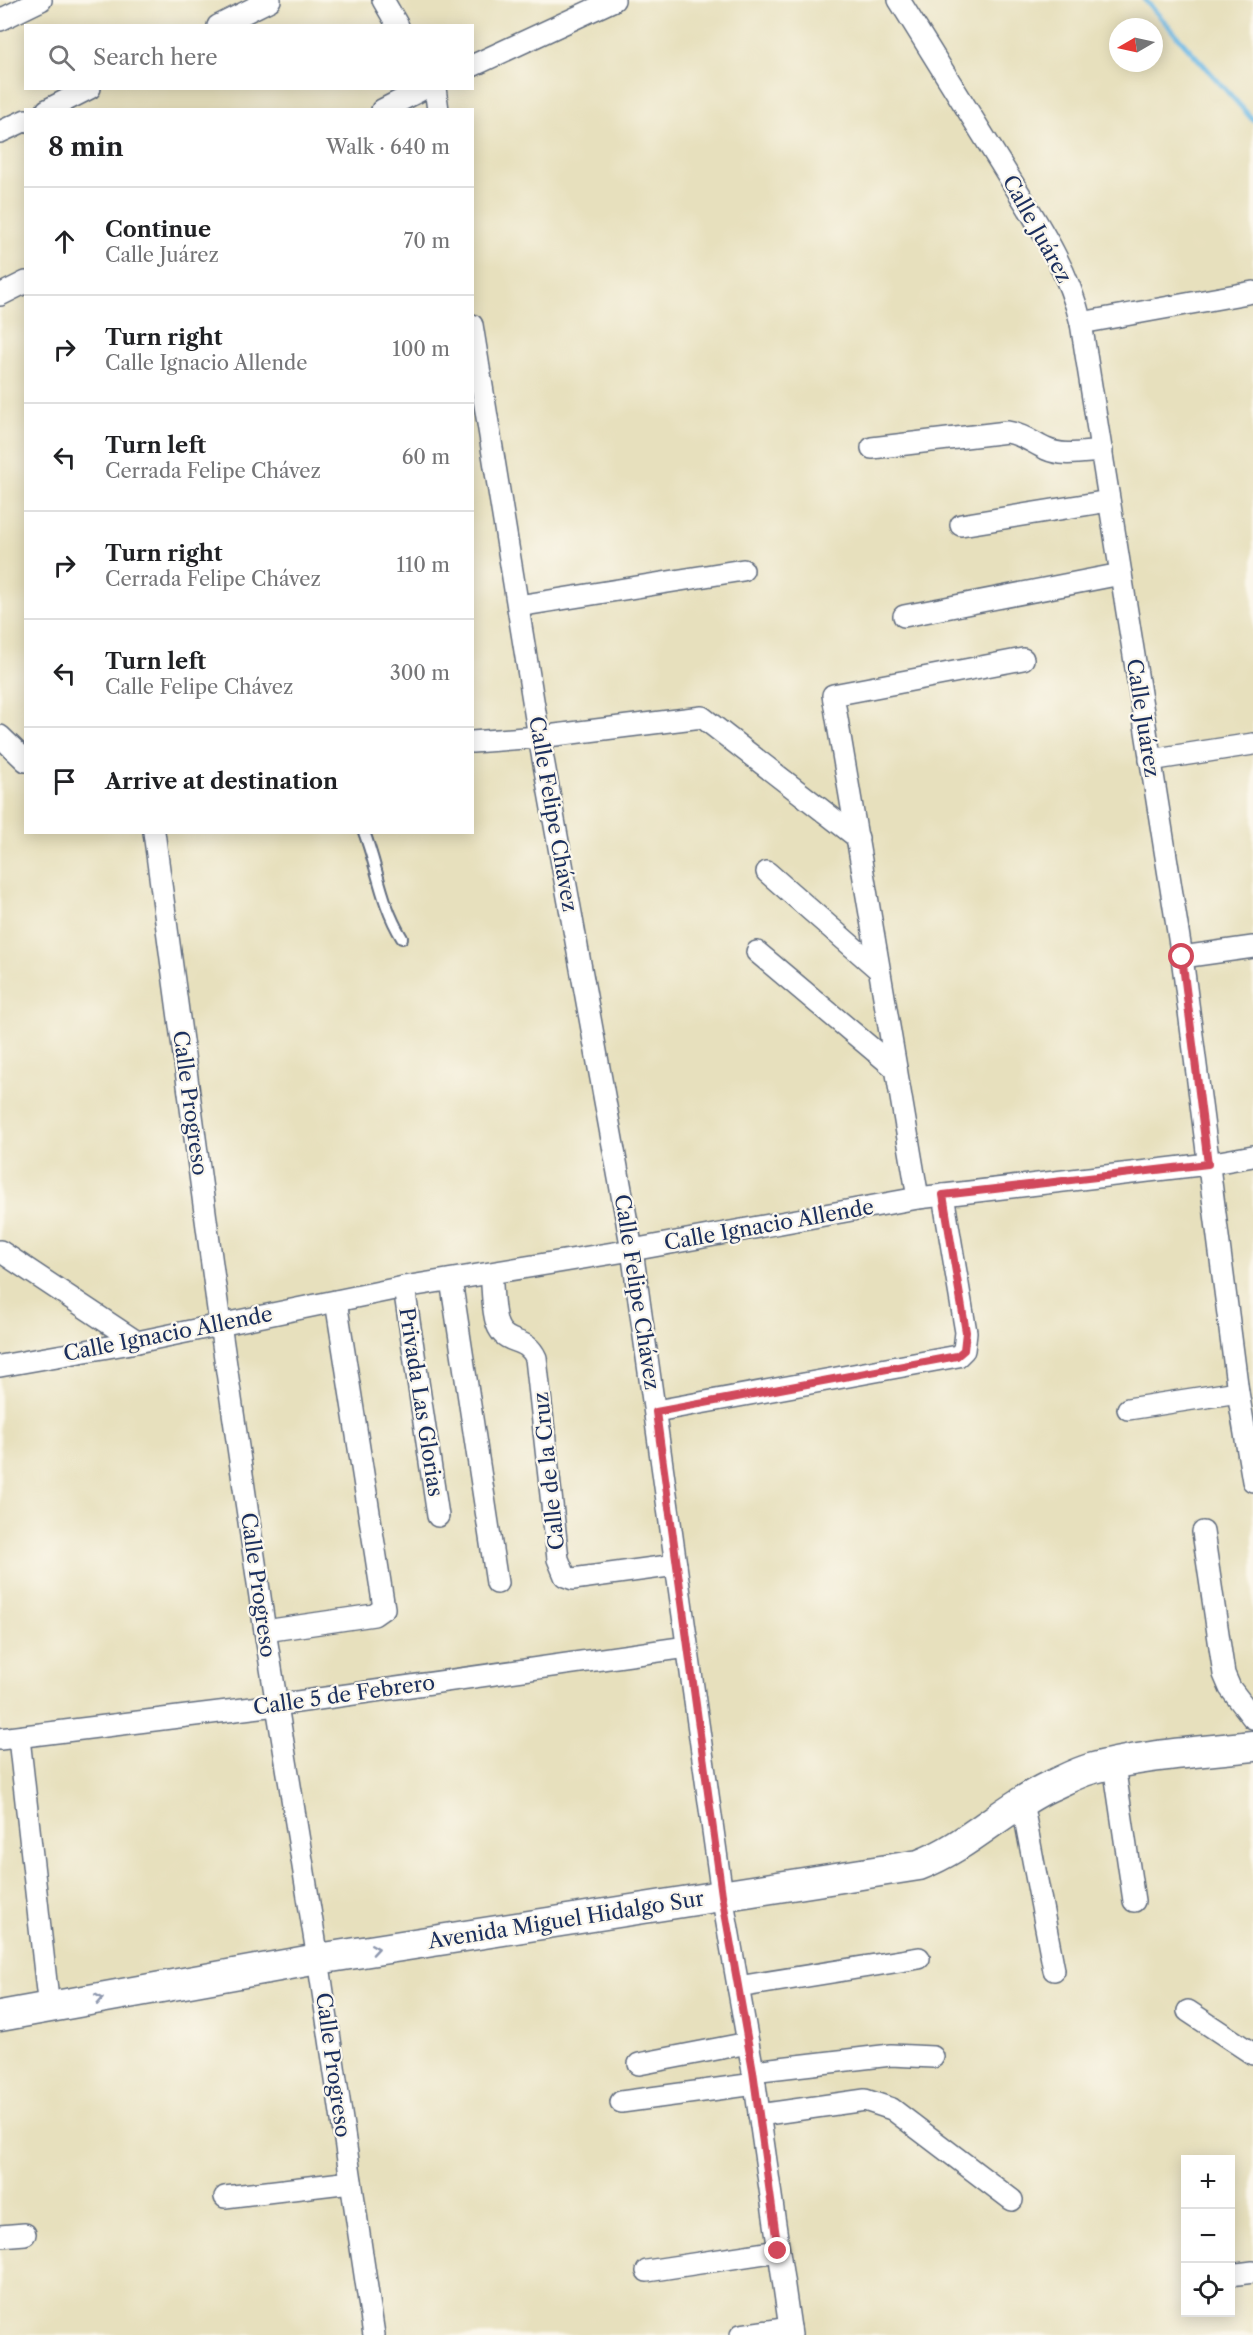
<!DOCTYPE html>
<html lang="en">
<head>
<meta charset="utf-8">
<style>
	body { margin:0; font-family:"Libre Caslon Text",serif; background:#f2f2f2; color:#202124 }
	.controls { position:absolute; right:18px; bottom:18px; display:grid; overflow:hidden; border-radius:0px; box-shadow:0 3px 15px #0003 }
	.controls button { width:54px; height:54px; display:grid; place-items:center; padding:0; border:0; border-bottom:2px solid #e0e0e0; background:#fff; color:#202124; font:30px sans-serif }
	.compass { position:absolute; left:1109px; top:18px; width:54px; height:54px; border-radius:50%; background:#fff; box-shadow:0 3px 15px #0003; rotate:261deg }
	.stop { position:absolute; width:18px; height:18px; margin:-14px; border:4px solid #d1495b; border-radius:50%; background:#fff }
	.stop.end { background:#d1495b; border-color:#fff; box-shadow:0 2px 6px #0008 }
	.list { margin:0; padding:0; list-style:none }
	h2 { display:flex; justify-content:space-between; align-items:center; height:78px; margin:0; padding:0 24px; font-size:26px }
	h2 small { font-size:20px; font-weight:400; color:#757577 }
	.list li { display:grid; grid-template-columns:39px 1fr auto; gap:18px; align-items:center; box-sizing:border-box; height:108px; padding:0 24px; border-top:2px solid #e0e0e0 }
	.list b { display:block; font-size:22px; white-space:nowrap }
	.list p { margin:0; font-size:20px; white-space:nowrap; color:#757577 }
	.list em { font-size:20px; font-style:normal; color:#757577 }
	.icon { flex:none; width:33px; height:33px; fill:none; stroke:currentColor; stroke-width:2; stroke-linecap:round; stroke-linejoin:round }
	.map { position:relative; flex:none; width:1253px; height:2335px; overflow:hidden }
	.search { position:absolute; background:#fff; box-shadow:0 3px 15px #0003; left:24px; top:24px; width:450px; height:66px; display:flex; align-items:center; gap:15px; box-sizing:border-box; padding:0 21px; border-radius:0px; color:#757577; font-size:22px }
	.panel { position:absolute; background:#fff; box-shadow:0 3px 15px #0003; left:24px; top:108px; width:450px; height:726px; border-radius:0px }
	.map>svg:first-child { display:block }
	.lines { fill:none; stroke-linecap:round; stroke-linejoin:round }
	.stream { stroke:#6cb9e6; stroke-width:5 }
	.service-casing { stroke:#626d7f; stroke-width:14 }
	.minor-casing { stroke:#626d7f; stroke-width:24 }
	.secondary-casing { stroke:#626d7f; stroke-width:33 }
	.service { stroke:#fff; stroke-width:10 }
	.minor { stroke:#fff; stroke-width:21 }
	.secondary { stroke:#fff; stroke-width:30 }
	.oneway { stroke:#8d97ae }
	.route { stroke:#d1495b; stroke-width:8 }
	.labels { text-anchor:middle; stroke-width:4.5; stroke-linejoin:round; paint-order:stroke }
	.street-label { font-size:21px; fill:#1b2f5e; stroke:#fbf7ec }
</style>
</head>
<body>
<div class="map">
<svg width="1253" height="2335" viewBox="0 0 1253 2335">
	<rect width="100%" height="100%" fill="#fbf7ec"/>
	<filter id="ink" filterUnits="userSpaceOnUse"><feTurbulence type="fractalNoise" baseFrequency=".0167" numOctaves="2"/><feDisplacementMap in="SourceGraphic" scale="12" xChannelSelector="R" yChannelSelector="G"/><feConvolveMatrix kernelMatrix="1 2 1 2 8 2 1 2 1" color-interpolation-filters="sRGB"/></filter>
	<filter id="wash" filterUnits="userSpaceOnUse"><feTurbulence type="fractalNoise" baseFrequency=".008" numOctaves="4" result="noise"/><feDisplacementMap in="SourceGraphic" scale="24" xChannelSelector="R" yChannelSelector="G"/><feGaussianBlur stdDeviation="1.35" result="paint"/><feColorMatrix in="noise" values="0 0 0 0 0 0 0 0 0 0 0 0 0 0 0 0 0 1.4 0 .05"/><feComposite in="paint" operator="in"/></filter>
	<g filter="url(#wash)">
		<rect width="100%" height="100%" fill="#e7e0bd"/>
		<g class="lines">
			<!-- stream -->
			<path class="stream" d="M1145,0L1253,120"/>
		</g>
	</g>
	<g filter="url(#ink)">
		<g class="lines">
			<!-- service casing -->
			<g class="service-casing">
				<path id="service" d="M364,832C378,869 381,904 402,938"/>
			</g>
			<!-- minor casing -->
			<g class="minor-casing">
				<g id="minor">
					<path d="M383,0L398,26"/>
					<path d="M899,0C933,55 967,109 1001,164C1032,215 1067,264 1081,323L1182,957L1238,1392L1253,1481"/>
					<path d="M0,20L41,0"/>
					<path d="M218,26L270,0"/>
					<path d="M472,66L614,0"/>
					<path d="M435,88L438,110"/>
					<path d="M47,110L90,88"/>
					<path d="M382,110L425,88"/>
					<path d="M0,132L26,120"/>
					<path d="M0,295L26,282"/>
					<path d="M1081,323L1253,292"/>
					<path d="M472,325L539,737L632,1250L722,1895L753,2071L791,2335"/>
					<path d="M872,448L1007,432C1022,434 1033,443 1046,449C1063,457 1084,452 1102,451"/>
					<path d="M961,525L1109,501"/>
					<path d="M518,606L743,570"/>
					<path d="M904,616L1121,574"/>
					<path d="M0,736L26,761"/>
					<path d="M472,742L539,737L702,717L858,838"/>
					<path d="M1150,760L1253,744"/>
					<path d="M154,832L220,1324L265,1631L318,1959L374,2335"/>
					<path d="M767,872L878,969"/>
					<path d="M757,952L896,1069"/>
					<path d="M1182,957L1253,947"/>
					<path d="M918,1198L833,695L1023,659"/>
					<path d="M0,1251L137,1342"/>
					<path d="M491,1274C493,1288 492,1319 500,1330C509,1345 527,1337 536,1358L558,1559L565,1576L573,1579L676,1565"/>
					<path d="M451,1280L497,1583"/>
					<path d="M404,1287L438,1516"/>
					<path d="M0,1366L137,1342L404,1287L632,1250L918,1198L1208,1164L1253,1156"/>
					<path d="M1128,1409L1238,1392"/>
					<path d="M656,1411L958,1356L964,1350L966,1332L943,1195"/>
					<path d="M1203,1532L1224,1674L1230,1688L1253,1718"/>
					<path d="M265,1631L374,1615L384,1608L336,1301"/>
					<path d="M19,1738L49,2009"/>
					<path d="M0,1739L276,1705L687,1647"/>
					<path d="M1114,1765L1134,1901"/>
					<path d="M1022,1802L1054,1970"/>
					<path d="M738,1987L919,1958"/>
					<path d="M1188,2011L1253,2054"/>
					<path d="M639,2064L748,2043"/>
					<path d="M753,2071L891,2055L933,2057"/>
					<path d="M621,2102L755,2084"/>
					<path d="M759,2115L865,2100L892,2109L1012,2200"/>
					<path d="M225,2197L351,2182"/>
					<path d="M0,2236L25,2234"/>
					<path d="M647,2271L778,2251"/>
					<path d="M1230,2275L1253,2272"/>
					<path d="M741,2335L790,2328"/>
				</g>
			</g>
			<!-- secondary casing -->
			<g class="secondary-casing">
				<path id="secondary" d="M0,2016L318,1959L919,1865C967,1847 1002,1809 1048,1787C1062,1781 1076,1773 1090,1769C1140,1755 1201,1752 1253,1746"/>
			</g>
			<!-- service -->
			<use href="#service" class="service"/>
			<!-- minor -->
			<use href="#minor" class="minor"/>
			<!-- secondary -->
			<use href="#secondary" class="secondary"/>
		</g>
		<!-- one-way arrows -->
		<defs><path id="oneway-chevron" d="M-2-3.5L2.5 0L-2 3.5" fill="none" stroke-width="1.6" stroke-linecap="round" stroke-linejoin="round" transform="scale(1.5)"/></defs>
		<g class="oneway">
			<use href="#oneway-chevron" transform="translate(375 1949) rotate(-9)"/>
			<use href="#oneway-chevron" transform="translate(99 1999) rotate(-11)"/>
		</g>
	</g>
	<g class="lines" filter="url(#ink)">
		<!-- route -->
		<path class="route" d="M778,2251L753,2071L722,1895L656,1412L957,1356L964,1350L966,1332L943,1195L1208,1164L1182,957"/>
	</g>
	<g class="labels">
		<!-- street labels -->
		<g class="street-label">
			<text transform="translate(1037 229) rotate(61)" y="7">Calle Juárez</text>
			<text transform="translate(1143 718) rotate(81)" y="7">Calle Juárez</text>
			<text transform="translate(553 814) rotate(80)" y="7">Calle Felipe Chávez</text>
			<text transform="translate(190 1103) rotate(82)" y="7">Calle Progreso</text>
			<text transform="translate(769 1225) rotate(-10)" y="7">Calle Ignacio Allende</text>
			<text transform="translate(637 1292) rotate(81)" y="7">Calle Felipe Chávez</text>
			<text transform="translate(168 1334) rotate(-11)" y="7">Calle Ignacio Allende</text>
			<text transform="translate(421 1402) rotate(81)" y="7">Privada Las Glorias</text>
			<text transform="translate(549 1471) rotate(-96)" y="7">Calle de la Cruz</text>
			<text transform="translate(258 1585) rotate(82)" y="7">Calle Progreso</text>
			<text transform="translate(344 1695) rotate(-8)" y="7">Calle 5 de Febrero</text>
			<text transform="translate(566 1920) rotate(-9)" y="7">Avenida Miguel Hidalgo Sur</text>
			<text transform="translate(333 2065) rotate(82)" y="7">Calle Progreso</text>
		</g>
	</g>
</svg>
<div class="controls">
<button>+</button>
<button>−</button>
<button><svg class="icon" aria-label="locate" viewBox="0 0 24 24"><circle cx="12" cy="12" r="6"/><path d="M12 2v4M12 18v4M2 12h4M18 12h4"/></svg></button>
</div>
<svg class="compass" viewBox="-18 -18 36 36"><path d="M0-13l5 13h-10z" fill="#e53935"/><path d="M0 13l5-13h-10z" fill="#757577"/></svg>
<div class="stop" style="left:1182px;top:957px"></div>
<div class="stop end" style="left:778px;top:2251px"></div>
<div class="search"><svg class="icon" aria-label="search" viewBox="0 0 24 24"><circle cx="10" cy="10" r="6"/><path d="M15 15l6 6"/></svg>Search here</div>
<section class="panel">
<h2>8 min<small>Walk · 640 m</small></h2>
<ul class="list">
<li><svg class="icon" aria-label="ahead" viewBox="0 0 24 24"><path d="M12 20V5M6 11l6-6 6 6"/></svg><div><b>Continue</b><p>Calle Juárez</p></div><em>70 m</em></li>
<li><svg class="icon" aria-label="right" viewBox="0 0 24 24"><path d="M7 20v-9h11M14 6l5 5-5 5"/></svg><div><b>Turn right</b><p>Calle Ignacio Allende</p></div><em>100 m</em></li>
<li><svg class="icon" aria-label="left" viewBox="0 0 24 24"><path d="M17 20v-9H6M10 6l-5 5 5 5"/></svg><div><b>Turn left</b><p>Cerrada Felipe Chávez</p></div><em>60 m</em></li>
<li><svg class="icon" aria-label="right" viewBox="0 0 24 24"><path d="M7 20v-9h11M14 6l5 5-5 5"/></svg><div><b>Turn right</b><p>Cerrada Felipe Chávez</p></div><em>110 m</em></li>
<li><svg class="icon" aria-label="left" viewBox="0 0 24 24"><path d="M17 20v-9H6M10 6l-5 5 5 5"/></svg><div><b>Turn left</b><p>Calle Felipe Chávez</p></div><em>300 m</em></li>
<li><svg class="icon" aria-label="arrive" viewBox="0 0 24 24"><path d="M6 21V4h12l-3 4 3 4H6"/></svg><div><b>Arrive at destination</b></div></li>
</ul>
</section>
</div>
</body>
</html>
